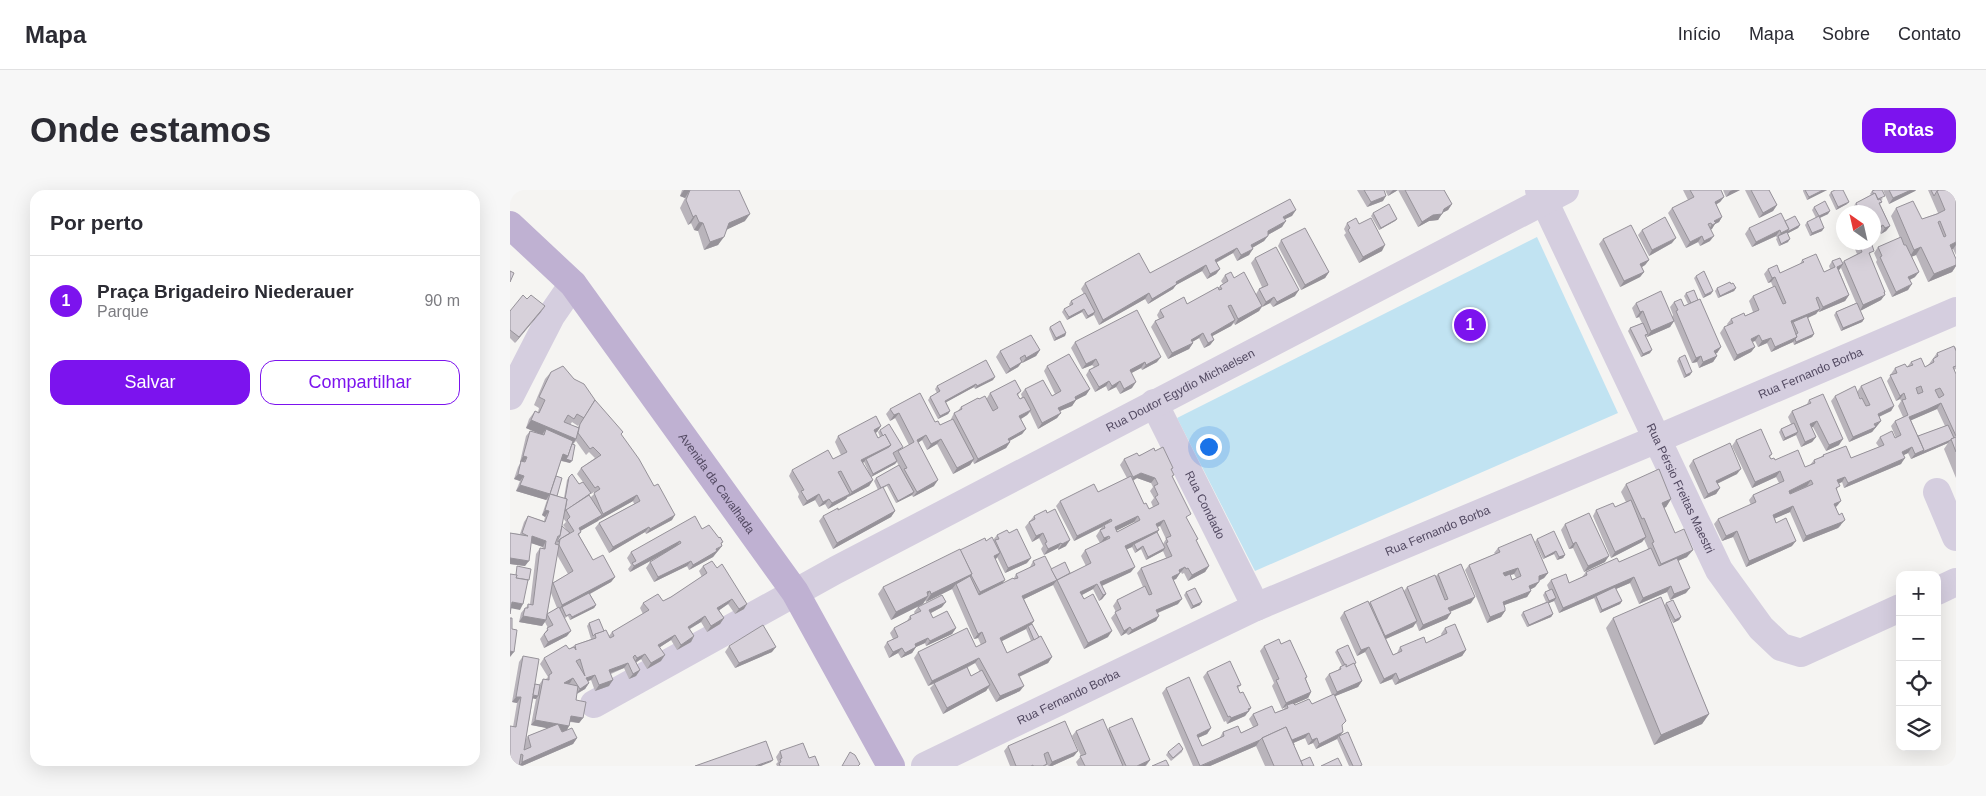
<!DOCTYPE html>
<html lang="pt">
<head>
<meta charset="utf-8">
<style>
	body { margin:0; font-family:Helvetica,sans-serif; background:#f7f7f7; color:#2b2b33 }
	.controls { position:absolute; right:15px; bottom:15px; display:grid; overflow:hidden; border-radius:10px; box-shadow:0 5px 20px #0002 }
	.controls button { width:45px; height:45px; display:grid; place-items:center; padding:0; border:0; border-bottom:1px solid #e1e1e2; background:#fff; color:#2b2b33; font:25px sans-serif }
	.compass { position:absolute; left:1326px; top:15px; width:45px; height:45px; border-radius:50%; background:#fff; box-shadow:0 5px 20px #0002; rotate:326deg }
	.you { position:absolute; left:698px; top:256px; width:18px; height:18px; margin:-12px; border:4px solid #fff; border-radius:50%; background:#1a73e8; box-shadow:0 0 0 8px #1a73e833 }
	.badge { display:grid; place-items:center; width:32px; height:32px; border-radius:50%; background:#7c13ee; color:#fff; font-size:16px; font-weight:700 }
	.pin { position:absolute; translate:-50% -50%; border:2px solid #fff; box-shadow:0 1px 5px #0006 }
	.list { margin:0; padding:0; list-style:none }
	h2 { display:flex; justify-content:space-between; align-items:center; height:65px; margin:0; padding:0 20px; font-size:21px }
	h2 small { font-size:16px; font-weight:400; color:#7c7c81 }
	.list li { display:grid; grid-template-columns:32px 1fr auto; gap:15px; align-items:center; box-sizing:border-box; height:90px; padding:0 20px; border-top:1px solid #e1e1e2 }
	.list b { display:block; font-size:19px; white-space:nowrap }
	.list p { margin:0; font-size:16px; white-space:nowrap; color:#7c7c81 }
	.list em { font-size:16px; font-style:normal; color:#7c7c81 }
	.actions { display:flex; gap:10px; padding:15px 20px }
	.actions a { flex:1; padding:11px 0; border:1px solid #7c13ee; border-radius:15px; text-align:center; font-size:18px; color:#7c13ee }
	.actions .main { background:#7c13ee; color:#fff }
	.icon { flex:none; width:28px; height:28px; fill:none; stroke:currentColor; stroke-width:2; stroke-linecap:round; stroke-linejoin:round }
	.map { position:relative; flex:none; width:1446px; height:576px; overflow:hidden; border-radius:15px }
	header { display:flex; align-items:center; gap:30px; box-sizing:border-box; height:70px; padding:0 25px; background:#fff; border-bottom:1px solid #e1e1e2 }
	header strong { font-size:24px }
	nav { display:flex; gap:28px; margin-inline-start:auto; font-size:18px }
	.intro { display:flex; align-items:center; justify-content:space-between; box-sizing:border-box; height:120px; padding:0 30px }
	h1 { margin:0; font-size:35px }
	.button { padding:12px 22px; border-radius:15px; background:#7c13ee; color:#fff; font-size:18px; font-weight:700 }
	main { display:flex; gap:30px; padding:0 30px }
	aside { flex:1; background:#fff; border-radius:15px; box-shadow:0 5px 20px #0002 }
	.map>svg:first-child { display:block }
	.green { fill:#c1e3f2 }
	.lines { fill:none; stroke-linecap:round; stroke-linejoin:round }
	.minor { stroke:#d5cedf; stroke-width:28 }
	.major { stroke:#bfb1d2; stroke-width:28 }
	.wall { fill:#b9b4bb; fill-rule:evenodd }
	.shaded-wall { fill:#969299 }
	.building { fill:#d7d1da; stroke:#969299; fill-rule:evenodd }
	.labels { text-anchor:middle; stroke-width:4; stroke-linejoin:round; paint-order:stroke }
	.street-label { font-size:12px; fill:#524961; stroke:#fff }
</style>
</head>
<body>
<header>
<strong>Mapa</strong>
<nav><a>Início</a><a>Mapa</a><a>Sobre</a><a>Contato</a></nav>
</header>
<div class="intro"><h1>Onde estamos</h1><a class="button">Rotas</a></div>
<main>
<aside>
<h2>Por perto<small></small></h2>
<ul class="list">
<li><span class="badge">1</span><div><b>Praça Brigadeiro Niederauer</b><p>Parque</p></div><em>90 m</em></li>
</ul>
<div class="actions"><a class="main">Salvar</a><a>Compartilhar</a></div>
</aside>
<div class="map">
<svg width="1446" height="576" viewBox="0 0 1446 576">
	<rect width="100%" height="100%" fill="#f5f4f2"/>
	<!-- green -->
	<path class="green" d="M1027,47L1108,223L745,381L667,228Z"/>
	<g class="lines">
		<!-- minor -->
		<g class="minor">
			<path id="s1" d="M1029,0L1209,380L1251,438L1271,457L1291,463L1390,418"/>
			<path d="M0,206L41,126L63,94"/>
			<path id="s2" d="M644,213L746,417"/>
			<path d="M1427,302L1446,347"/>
			<path d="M1427,401L1446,392"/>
			<path id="s3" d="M84,514L326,380L1055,0"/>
			<path id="s4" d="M415,576L746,417L1147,249L1446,121"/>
		</g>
		<!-- major -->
		<path class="major" id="s5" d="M0,35L63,94L285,402L381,576"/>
	</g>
	<!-- wall -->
	<g class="wall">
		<path d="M172,0H229L235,31L217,39L208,55L194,60L188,41L184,40L181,33L178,35L170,18L175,8L170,6Z"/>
		<path d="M847,0H874L873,11L857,17Z"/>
		<path d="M875,0H934L942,14L938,20L932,23L928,30L919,31L908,37L888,0L878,6Z"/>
		<path d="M1173,0H1211L1214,7L1210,12L1206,15L1212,27L1209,32L1205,34L1201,39L1200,51L1190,56L1188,52L1176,58L1158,23L1162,18L1178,10Z"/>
		<path d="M1213,0H1230L1216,7Z"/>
		<path d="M1235,0H1259L1267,15L1263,21L1249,28Z"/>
		<path d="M1293,0H1317L1297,10L1293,1Z"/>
		<path d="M1373,0H1406L1405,1L1379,14Z"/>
		<path d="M1418,0H1446V65L1443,59H1442L1446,69V76L1442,82L1418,92L1406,65L1402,66L1405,87L1400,90L1398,100L1382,107L1366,72L1367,70L1364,63L1368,57L1390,48L1381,26L1386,18L1412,29L1428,23Z"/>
		<path d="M1362,1L1373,9L1371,10L1372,12L1370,14L1380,36L1376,41L1371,44L1369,41L1364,43V22H1344L1342,18L1346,13L1361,5L1360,4Z"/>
		<path d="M1321,2L1337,14L1326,20L1319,5Z"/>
		<path d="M1304,17L1318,24L1310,28L1312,41L1300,46L1295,35L1297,32L1306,28L1302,20Z"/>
		<path d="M863,23L887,29L885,31L869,40L861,26Z"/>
		<path d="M782,26L775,29L772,37L758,45L754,51L742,58L739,65L727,71L723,63L706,73L710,79L706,84L697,89L692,81L666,95L663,99L638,114L635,109L589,135L584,125L576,129L572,122L557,130L552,122L554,119L560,116L559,114L561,111L574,104L571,99L575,93L640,83Z"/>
		<path d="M1275,31L1290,35L1288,38L1278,43V52L1269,56L1266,49L1267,48L1266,46L1242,57L1235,44L1239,38Z"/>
		<path d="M837,33L872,61L849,73L834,45L836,43L834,39Z"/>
		<path d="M1132,40L1162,53L1139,66L1128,45Z"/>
		<path d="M1093,49L1139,70L1135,75L1132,77L1134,82L1130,87L1110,97L1089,54Z"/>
		<path d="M771,50L819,82L815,88L791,100L768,56Z"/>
		<path d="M1342,52H1361L1360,66L1375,102L1371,110L1350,121L1354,129L1352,132L1331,141L1324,125L1326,122L1346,113L1331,78L1329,80L1339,105L1335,111L1309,122L1308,121L1306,124L1298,128L1304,144L1302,147L1284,155L1283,152L1261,162L1257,153L1248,157L1245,151L1242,152L1245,157L1241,162L1224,171L1210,143L1214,137L1218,136L1217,134L1221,129L1235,126L1243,122L1239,111L1243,106L1263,97L1261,92L1258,93L1254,84L1258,79L1270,83L1290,74L1292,70L1314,82L1320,79L1319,76L1322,71L1332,73L1334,71L1347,64Z"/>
		<path d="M745,68L785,106L763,117L760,113L752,117L749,121L725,135L724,133L721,136L702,146L704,150L700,155L694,158L689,148L682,152L683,153L679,159L658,169L641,137L645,131L649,129L647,125L650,120L677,114L708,98L710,96L713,94L711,91L715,85L724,88L746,104L749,99L752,97L741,73Z"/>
		<path d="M1186,86L1201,104L1193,108L1184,88Z"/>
		<path d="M1221,94L1226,98L1224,101L1208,108L1205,101L1207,98Z"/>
		<path d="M1176,103L1211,157L1207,163L1205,164L1207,166L1203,172L1189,178L1187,172L1182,173L1162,127L1163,125L1160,117L1164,112L1174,116L1178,114L1174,106Z"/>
		<path d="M17,109L35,116L5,153L0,148V121Z"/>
		<path d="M1126,113L1164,131L1160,137L1137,147V146L1136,147L1140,163L1131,167L1118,141L1120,138L1132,133L1129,127L1126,128L1122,118Z"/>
		<path d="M540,137L556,143L555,146L544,151L539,139Z"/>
		<path d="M565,152L647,172L632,180L631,178L621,183L622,198L610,204L606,197L598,201L596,196L585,202L576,185L579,180L584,177L582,175L572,179L561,158Z"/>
		<path d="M1446,157V179L1444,180L1446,184V288L1434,259L1438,253L1401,269L1398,263L1393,265L1391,274L1334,298L1332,292L1328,294L1327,300V316L1326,317L1331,335L1328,338L1293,352L1280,322L1265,328L1266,333L1282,356L1236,377L1223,347L1212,351L1204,334L1208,329L1241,315L1239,310L1243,305L1269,293L1266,287L1242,298L1222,256L1226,250L1262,264L1260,267L1261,269L1295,277L1300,275L1304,270L1311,267L1313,265L1341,268L1369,257L1366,253L1370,247L1386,248L1381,236L1385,231L1393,227L1388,216L1391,211L1390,209L1386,211L1377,191L1381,185V184L1385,178L1397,177L1401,172L1415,177L1419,174L1427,163L1445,158ZM1427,219L1435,236L1408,246L1401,230Z"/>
		<path d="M530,160L526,166L512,173V172L508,177L496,184L486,167L490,161Z"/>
		<path d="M1169,168L1180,185L1174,188L1167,171Z"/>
		<path d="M537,176L580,199L576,205L566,210L562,216L550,221L547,228L528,239L520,222L517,225L511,229L516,239L512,244L499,251L500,252L496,258L464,274L463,271L460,275L443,284L427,254L417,260L412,250L408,253L424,296L403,307L402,305L386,313L377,296L373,298L385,321L381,327L323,359L309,331L313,326L328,320L368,300L364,291L366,288L389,276L387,272L385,274L361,287L354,272L353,273L363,290L359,296L338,307V306L336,309L318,319L315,314L309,317L305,310L293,316L288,307L289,304L279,286L282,280L323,269L331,265L325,252L328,246L371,236L367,242L365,243L368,248L370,247L368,242L370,240L392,259L399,255L385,228L380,231L376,224L380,219L425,232L430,235L441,230V229L444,223L447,222L451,217L469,209L477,208L480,203L511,201L508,205L510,209L512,207L511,204L515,199L542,206L545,204L534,181Z"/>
		<path d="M41,182L111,245L162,330L136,344L135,342L99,363L85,338L89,333L124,314L123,311L70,341L71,342L69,345L83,370L105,387L101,392L80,404L86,415L84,418L60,430L58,426L55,428L57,446L34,458L30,449L38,438L35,432L32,436L9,432L11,423L15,418H16L18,414H20L26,364L30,358H32L33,357L21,353L15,376L0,374V343L10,344L14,332L18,326L34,331L35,327L32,325L37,310L6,301L10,291L4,289L8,277L11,272H10L16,246L20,241L30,244L16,238L19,229L25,221L28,222L29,218L24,215L35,189ZM62,232L68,236L70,233L68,237L60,235ZM66,251L76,265L79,262L85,268L71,278L67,284L73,292L69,294L59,287L57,290L54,308L47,306L46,286L51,271L60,273L63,254ZM84,302L85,303L80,308L79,305L81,303V304ZM53,328L56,332L53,335L57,340L52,336ZM47,365L58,384L42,393ZM41,403L47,418L37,424Z"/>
		<path d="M483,190L465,199L464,197L436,212L440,221L438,224L428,229L418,210L420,207L427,203L425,199L427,196Z"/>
		<path d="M1351,196L1384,216L1381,221L1369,227L1371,231L1362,242L1339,252L1321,211L1325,206L1351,209L1347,202Z"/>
		<path d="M1299,210L1329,255L1316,261L1303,237H1301L1306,247L1302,252L1291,257L1286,245L1273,251L1269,242L1271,239L1281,234L1278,227L1282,221L1297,214Z"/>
		<path d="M645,261L662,280L663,288L677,330L688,349L686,351L699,376L695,382L678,391L674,383L672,384L671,382L670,383L666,389L663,390L668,414L648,423L646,431L618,445L616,443L611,446L601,428L606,422L603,416L607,410L633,397L627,383L631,378L656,368L653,361L636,370L631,359L625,363L622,357L616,359L621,382L592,396L596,404L592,409L589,411L583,399L572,405L598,447L574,459L543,395L514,409L524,431L522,434L529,447L542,467L538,473L509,487L510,501L486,512L478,498L476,501L433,524L420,498L424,494L418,496L404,468L408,462L466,457L471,455L468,448L464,449L442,399L416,412L415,410L413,414L381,430L368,404L373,397L450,360L476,351L483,350L487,345L517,373L495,383L487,367L485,369L493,393L504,388L506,384L520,378V377L523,371L541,379L560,383L576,376L571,366L575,360L590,353L586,346L592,337L564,351L546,316L550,311L588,302L617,288L610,275L614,269ZM627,288L641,293L643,297L640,301L644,308L641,312L643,317L639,319L634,314L623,291ZM624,332L625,333L607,342V340ZM650,336L656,349L653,354L647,342L649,340L647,337ZM516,439L521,451L497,463L492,451ZM465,473L470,482L461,486L457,478Z"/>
		<path d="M1183,270L1227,284L1207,294L1210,298L1206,304L1194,309L1179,276Z"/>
		<path d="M1116,294L1161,309L1156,317L1154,318L1165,343L1177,367L1168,371L1176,403L1160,410L1157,402L1129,414L1120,393L1106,399L1112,411L1110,414L1090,423L1084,408L1049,423L1044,411L1038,413L1043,424L1041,427L1017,437L1011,425L1013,422L1036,412L1033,405L1035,402L1039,400L1037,395L1041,390L1059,393L1072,387L1076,382L1109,372L1137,360L1138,358L1134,349L1132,352L1101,368L1083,326L1086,320L1105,317L1116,312L1111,302Z"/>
		<path d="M524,326L556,356L548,360V358L534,365L531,359L533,356L529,348L522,352L515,337Z"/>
		<path d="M1055,334L1095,372L1074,382L1063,358L1059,359L1051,340Z"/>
		<path d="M192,339L211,354L212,356L203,367L179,380L177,376L144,392L136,378L140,372L162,359L120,382L118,379L121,375L117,368L121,362Z"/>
		<path d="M1027,349L1055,365L1053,368L1047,370L1044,364L1033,369L1025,352Z"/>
		<path d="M988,358L1038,383L1034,388L1029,391L1025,397L1021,399L1017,407L994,415L995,421L991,427L977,433L955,380L959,375L985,364L984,363ZM1004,384L1006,388L1002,390L1000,385Z"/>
		<path d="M193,376L234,419L225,424L218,414L209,420L214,428L210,434L197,442L191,432L180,439L184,446L181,452L167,460L161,450L150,457L151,471L137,479L131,469L126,473L130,480L126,486L119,489L114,478L101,484L99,496L85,501L81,490L78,491L79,493L75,499L67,504L66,510L73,528L69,533L60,532L59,536L56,541L67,548L63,554L12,576H0L3,537L7,513L2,512L9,472L13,466L25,494L29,495L33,489H36L38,487L30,474L34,468L59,459L65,455L81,449L77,436L79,433L94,441L99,446L102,442L133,424L130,418L133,413L153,411L161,407L192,387L189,381ZM23,508L26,509L21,535L38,538L18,546L16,549Z"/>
		<path d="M928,384L961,413L940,422L937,429L909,441L906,433L903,437L876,449L883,465L887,463L890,457L916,453L932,446L931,444L935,438L956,460L952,466L885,495L882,489L870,494L855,462L847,466L830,428L834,422L859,413L860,412L894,401L897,397L925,387Z"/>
		<path d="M676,402L690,415L681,419L674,405Z"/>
		<path d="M1156,413L1171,427L1169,430L1163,433L1157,422L1199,524L1192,534L1144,555L1096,438L1103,428L1154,416Z"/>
		<path d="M408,417H432L421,423L423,428L446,438L442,444L416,456L415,453L406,457L402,463L391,468L388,463L379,468L374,457L377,452L383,449L380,443L384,438L397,431L400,426L405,424L404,422Z"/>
		<path d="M771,454L797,487L796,489L801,502L798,508L784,514L785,515L802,514L822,505L815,489L819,484L828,480L830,477L832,476L825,462L827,460L845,474L852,491L848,497L825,506L832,537L831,545L851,576H839L827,549L806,559L803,553L798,555L795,548L783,553L791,571L804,576H755L746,556L700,576H683L652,503L656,498L701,538L697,544L688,548L692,556L709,549L713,542L731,543L743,537L739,529L743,524L765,523L774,519L775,517L772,519L762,496L764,493L750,461L754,456Z"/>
		<path d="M219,456L262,462L225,478L215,462Z"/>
		<path d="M697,482L731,495L728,498L730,503L741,518L735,526L717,534L716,531L714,532L693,487Z"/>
		<path d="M599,538L640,570L636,576H568L566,572L571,566L562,546L566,541H598Z"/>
		<path d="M498,556L564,566L542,576H538L537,575L536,576H500L494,561Z"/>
		<path d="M673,559L672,562L661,571L656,565L658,562Z"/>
		<path d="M270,561L299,568L309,576H267L266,574L268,572L266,567Z"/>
	</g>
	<!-- shaded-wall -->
	<g class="shaded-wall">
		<path d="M174,0H180L175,8L170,6Z"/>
		<path d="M883,0H888L878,6L882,1Z"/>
		<path d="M1223,0H1230L1216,7L1220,1Z"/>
		<path d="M1313,0H1317L1297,10L1299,7Z"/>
		<path d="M1401,0H1406L1405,1L1379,14L1383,8Z"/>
		<path d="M876,6L873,11L857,17L861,12Z"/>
		<path d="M1214,7L1210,12L1201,17L1205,12Z"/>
		<path d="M1339,12L1337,14L1326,20L1328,17Z"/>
		<path d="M942,14L938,20L930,24L934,19Z"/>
		<path d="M1267,15L1263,21L1249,28L1253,23Z"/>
		<path d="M786,20L782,26L769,32L773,27Z"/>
		<path d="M1320,21L1318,24L1307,29L1309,26Z"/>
		<path d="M240,24L235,31L214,41L219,33Z"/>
		<path d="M932,24L928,30L919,31L908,37L912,32L923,25Z"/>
		<path d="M186,25L181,33L178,35L183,27Z"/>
		<path d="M1212,27L1209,32L1205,34L1202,39L1198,41L1204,31Z"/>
		<path d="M887,29L885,31L869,40L871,38Z"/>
		<path d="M776,31L772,37L754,47L758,41Z"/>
		<path d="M189,32L193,33L188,41L184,40Z"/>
		<path d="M1290,35L1288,38L1269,48L1268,46L1271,43L1279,39Z"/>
		<path d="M1373,35L1369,41L1364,43V40Z"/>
		<path d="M1380,36L1376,41L1371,44L1375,38Z"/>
		<path d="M1314,38L1312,41L1300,46L1302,43Z"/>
		<path d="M1270,40L1266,46L1242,57L1246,52Z"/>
		<path d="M758,46L754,51L737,61L741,55Z"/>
		<path d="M1192,46L1188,52L1176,58L1180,52Z"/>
		<path d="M1204,46L1200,51L1190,56L1194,51Z"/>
		<path d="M214,47L208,55L194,60L200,52Z"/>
		<path d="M1166,48L1162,53L1139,66L1142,60Z"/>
		<path d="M1280,49L1278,52L1269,56L1271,54Z"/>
		<path d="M1446,52V55L1443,59L1434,63L1440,55Z"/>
		<path d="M875,55L872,61L849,73L853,67Z"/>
		<path d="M1411,57L1406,65L1399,68L1404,60Z"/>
		<path d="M727,58L723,63L701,75L705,70Z"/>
		<path d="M743,59L739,65L727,71L731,65Z"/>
		<path d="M1139,70L1135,75L1127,80L1130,74Z"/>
		<path d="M1333,74L1329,80L1323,82L1327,77Z"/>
		<path d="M696,75L692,81L666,95L663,99L638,114L642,109L666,92Z"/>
		<path d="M1446,75V76L1442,82L1418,92L1424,84Z"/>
		<path d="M710,79L706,84L697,89L700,84Z"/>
		<path d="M819,82L815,88L791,100L795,95Z"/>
		<path d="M1134,82L1130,87L1110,97L1114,91Z"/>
		<path d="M1409,82L1405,87L1395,92L1398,87Z"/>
		<path d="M1265,87L1261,92L1258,93L1262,88Z"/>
		<path d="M1402,94L1398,100L1382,107L1386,102Z"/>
		<path d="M1226,98L1224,101L1208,108L1210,106Z"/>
		<path d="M789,100L785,106L763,117L767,112Z"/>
		<path d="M1203,101L1201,104L1193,108L1195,105Z"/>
		<path d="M1375,102L1372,107L1375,105L1371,110L1350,121L1353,115Z"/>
		<path d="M639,103L635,109L589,135L593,130Z"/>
		<path d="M1339,105L1335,111L1309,122L1313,117Z"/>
		<path d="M764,107L760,113L752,117L756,112Z"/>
		<path d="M35,116L31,122L5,153L9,147Z"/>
		<path d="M752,116L749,121L725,135L728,129Z"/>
		<path d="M574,119L572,122L557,130L559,127Z"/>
		<path d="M1310,119L1306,124L1284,134L1283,132L1281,135V131Z"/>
		<path d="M1133,121L1129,127L1126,128L1130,122Z"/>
		<path d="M585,122L583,125L576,129L578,126Z"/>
		<path d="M1354,129L1352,132L1331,141L1333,138Z"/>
		<path d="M725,130L721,136L697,149L701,144Z"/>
		<path d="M1164,131L1160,137L1137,147L1141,141Z"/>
		<path d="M556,143L555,146L544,151L546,148Z"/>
		<path d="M693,143L689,148L677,155L681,150Z"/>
		<path d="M1304,144L1302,147L1284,155L1286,152Z"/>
		<path d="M1249,145L1245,151L1237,154L1241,149Z"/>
		<path d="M1287,147L1283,152L1261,162L1265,157Z"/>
		<path d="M1261,148L1257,153L1248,157L1252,151Z"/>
		<path d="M704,150L700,155L694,158L698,153Z"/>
		<path d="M683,153L679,159L658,169L662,163Z"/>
		<path d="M1211,157L1207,163L1200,166L1204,161Z"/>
		<path d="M1245,157L1241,162L1224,171L1227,165Z"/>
		<path d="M530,160L526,166L512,173L516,168Z"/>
		<path d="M1142,160L1140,163L1131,167L1133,164Z"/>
		<path d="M1191,166L1187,172L1182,173L1186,168Z"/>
		<path d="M1207,166L1203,172L1189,178L1193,172Z"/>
		<path d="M651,167L647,172L632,180L636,175Z"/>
		<path d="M586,169L582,175L572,179L576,174Z"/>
		<path d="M512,172L508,177L496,184L500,179Z"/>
		<path d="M635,172L631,178L616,186L620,180Z"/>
		<path d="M1182,182L1180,185L1174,188L1176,185Z"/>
		<path d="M485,187L483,190L465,199L467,196Z"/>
		<path d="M599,191L596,196L585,202L589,197Z"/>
		<path d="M610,191L606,197L598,201L602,196Z"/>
		<path d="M626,192L622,198L610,204L614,199Z"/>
		<path d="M466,194L464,197L433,214L435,211Z"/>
		<path d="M580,199L576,205L564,211L566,210L562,216L545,223L548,218L565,207Z"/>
		<path d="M1394,203L1390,209L1386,211L1390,206Z"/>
		<path d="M1431,213L1427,219L1395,233L1399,227Z"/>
		<path d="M1384,216L1381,221L1364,229L1368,224Z"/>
		<path d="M521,220L517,225L506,232L509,226Z"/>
		<path d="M440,221L438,224L428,229L430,226Z"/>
		<path d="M389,223L385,228L380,231L384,225Z"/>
		<path d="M551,223L547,228L528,239L532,233Z"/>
		<path d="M21,230L66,249L61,257L36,239L32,245L16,238Z"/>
		<path d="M1307,231L1303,237L1296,240L1300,234Z"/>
		<path d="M1371,231L1362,242L1339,252L1343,247Z"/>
		<path d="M371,236L367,242L360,246L364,240Z"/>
		<path d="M516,239L512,244L494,254L498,249Z"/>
		<path d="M1288,242L1286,245L1273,251L1275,248Z"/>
		<path d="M416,245L412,250L403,256L407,250Z"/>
		<path d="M1306,247L1302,252L1291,257L1295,252Z"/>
		<path d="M431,249L427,254L417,260L421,254Z"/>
		<path d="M1333,249L1329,255L1316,261L1319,255Z"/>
		<path d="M1440,250L1438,253L1401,269L1405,264Z"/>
		<path d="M500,252L496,258L464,274L468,269Z"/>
		<path d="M381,255L377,260L356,269L354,272L347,276L351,270Z"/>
		<path d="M1402,257L1398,263L1388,268L1392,262Z"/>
		<path d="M53,264L58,266L62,271L60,273L49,270Z"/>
		<path d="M13,266L17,267L13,273L10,272Z"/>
		<path d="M1395,268L1391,274L1334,298L1338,293Z"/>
		<path d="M464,269L460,275L443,284L447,278Z"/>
		<path d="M387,271L385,274L361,287L363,284Z"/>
		<path d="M1231,279L1227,284L1202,296L1206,291Z"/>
		<path d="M1270,281L1266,287L1242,298L1245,292Z"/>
		<path d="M631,283L645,288L641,293L627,288L619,292L623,287Z"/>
		<path d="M8,284L14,286L10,291L4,289Z"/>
		<path d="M1335,287L1332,292L1323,296L1327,290Z"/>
		<path d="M363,290L359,296L338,307L342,302Z"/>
		<path d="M428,290L424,296L403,307L407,302Z"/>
		<path d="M1301,290L1297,296L1275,306L1279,301Z"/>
		<path d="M10,295L40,304L36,310L6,301Z"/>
		<path d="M1210,298L1206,304L1194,309L1198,304Z"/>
		<path d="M404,302L402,305L386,313L388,311Z"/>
		<path d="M309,304L305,310L293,316L297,311Z"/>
		<path d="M340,304L336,309L318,319L322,313Z"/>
		<path d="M127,305L123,311L89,330L93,324Z"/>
		<path d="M319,309L315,314L309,317L313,312Z"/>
		<path d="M1161,309L1156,317L1146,321L1152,313Z"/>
		<path d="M1331,311L1327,316L1320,319L1324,314Z"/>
		<path d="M1283,316L1280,322L1259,331L1263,325Z"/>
		<path d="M35,320L39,321L35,327L32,325Z"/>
		<path d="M385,321L381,327L323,359L327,353Z"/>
		<path d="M92,325L88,331L65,344L69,338Z"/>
		<path d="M165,325L162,330L136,344L140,339Z"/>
		<path d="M628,326L624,332L602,343L605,337Z"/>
		<path d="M601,329L597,335H594L592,337L564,351L567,346Z"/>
		<path d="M654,330L650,336L642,339L646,334Z"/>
		<path d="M1335,330L1328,338L1293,352L1296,346Z"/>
		<path d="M139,337L135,342L99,363L103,357Z"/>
		<path d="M649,340L645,345L624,354L622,357L611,362L615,356Z"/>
		<path d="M1227,341L1223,347L1212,351L1216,346Z"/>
		<path d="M533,343L529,348L522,352L526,346Z"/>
		<path d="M22,346L36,351L33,357L18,352Z"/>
		<path d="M599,346L595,351L590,354L594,348Z"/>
		<path d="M1136,347L1132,352L1101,368L1105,362Z"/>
		<path d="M560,350L556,356L548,360L552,354Z"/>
		<path d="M170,351L166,357L120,382L124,376Z"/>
		<path d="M1286,351L1282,356L1236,377L1239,371Z"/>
		<path d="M1066,352L1063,358L1059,359L1063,354Z"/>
		<path d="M551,353L548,358L534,365L538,359Z"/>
		<path d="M212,356L203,367L179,380L183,375Z"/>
		<path d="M633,356L631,359L625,363L627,360Z"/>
		<path d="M655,358L653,361L636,370L638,367Z"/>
		<path d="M1183,360L1177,367L1145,381L1151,374Z"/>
		<path d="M1046,361L1044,364L1033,369L1035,367Z"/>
		<path d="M490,363L486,369L480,372L484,366Z"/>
		<path d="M1055,365L1053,368L1047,370L1049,367Z"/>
		<path d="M1099,366L1095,372L1074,382L1078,376Z"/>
		<path d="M0,368L19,371L15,376L0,374Z"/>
		<path d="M521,368L517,373L495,383L498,378Z"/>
		<path d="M181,371L177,376L144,392L148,387Z"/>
		<path d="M699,376L695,382L678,391L682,385Z"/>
		<path d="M625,377L621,382L589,397L590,392Z"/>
		<path d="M675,377L671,382L665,385L670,383L666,389L658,392L662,387L669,380Z"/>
		<path d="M1008,378L1004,384L990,388L993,383Z"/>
		<path d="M1038,383L1034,388L1026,392L1029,386Z"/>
		<path d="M462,384L457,392L446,394L442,399L416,412L421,404Z"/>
		<path d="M105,387L101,392L52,419V417L48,421L52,415Z"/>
		<path d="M1124,387L1120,393L1087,407L1086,406L1084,408L1049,423L1053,418Z"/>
		<path d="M495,390L491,395L466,408L470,402Z"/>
		<path d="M547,390L543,395L508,412L512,406Z"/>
		<path d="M1029,392L1025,397L1016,402L1019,396Z"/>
		<path d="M587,394L583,399L566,408L570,402Z"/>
		<path d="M1161,396L1157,402L1129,414L1133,408Z"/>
		<path d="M1180,398L1176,403L1160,410L1164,404Z"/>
		<path d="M420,401L416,407L418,406L413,414L381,430L386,422Z"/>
		<path d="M1021,401L1017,407L989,417L993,412Z"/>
		<path d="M596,404L592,409L589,411L593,405Z"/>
		<path d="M965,407L961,413L934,424L938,418Z"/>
		<path d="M1046,408L1044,411L1037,414L1039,411Z"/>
		<path d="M222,409L218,414L204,424L207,418Z"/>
		<path d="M672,409L668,414L642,425L646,420Z"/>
		<path d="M1112,411L1110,414L1090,423L1092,420Z"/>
		<path d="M2,412L13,414L10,420L0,418Z"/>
		<path d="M436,412L432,417L415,426L419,420Z"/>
		<path d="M692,412L690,415L681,419L683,416Z"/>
		<path d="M237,414L234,419L225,424L229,419Z"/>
		<path d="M86,415L84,418L60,430L62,427Z"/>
		<path d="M995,421L991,427L977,433L980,427Z"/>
		<path d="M941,423L937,429L909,441L913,435Z"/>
		<path d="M1043,424L1041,427L1017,437L1019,435Z"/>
		<path d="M13,426L36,430L32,436L9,432Z"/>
		<path d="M195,426L191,432L174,442L178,437Z"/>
		<path d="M649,426L646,431L618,445L622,440Z"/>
		<path d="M1171,427L1169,430L1163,433L1165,430Z"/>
		<path d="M214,428L210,434L197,442L201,436Z"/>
		<path d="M524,431L520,436H518L516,439L486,454L490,448Z"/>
		<path d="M907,431L903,437L871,451L875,446Z"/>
		<path d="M620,437L616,443L611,446L614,441Z"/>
		<path d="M446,438L442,444L416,456L420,451Z"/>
		<path d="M61,441L57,446L34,458L38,452Z"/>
		<path d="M602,441L598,447L574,459L578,453Z"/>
		<path d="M472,442L468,448L464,449L468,444Z"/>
		<path d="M165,445L161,450L144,461L148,455Z"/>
		<path d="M184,446L181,452L167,460L171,455Z"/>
		<path d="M418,448L415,453L406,457L402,463L391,468L395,463L405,454Z"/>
		<path d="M266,457L262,462L225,478L229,473Z"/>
		<path d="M859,457L855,462L847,466L851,460Z"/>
		<path d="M392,458L388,463L379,468L383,462Z"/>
		<path d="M956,460L952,466L885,495L889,490Z"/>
		<path d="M0,461L4,462L0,467Z"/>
		<path d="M135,464L131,469L123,474L127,468Z"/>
		<path d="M155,465L151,471L137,479L141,473Z"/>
		<path d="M542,467L538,473L504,489L508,484Z"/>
		<path d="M469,468L465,473L418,496L422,491Z"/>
		<path d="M118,473L114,478L95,485L99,480Z"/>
		<path d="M130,480L126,486L119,489L123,484Z"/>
		<path d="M886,483L882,489L870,494L874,489Z"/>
		<path d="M85,485L81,490L72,493L76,488Z"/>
		<path d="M63,488L60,493L50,499L54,493Z"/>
		<path d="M103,490L99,496L85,501L89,495Z"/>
		<path d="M852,491L848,497L823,507L827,502Z"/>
		<path d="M79,493L75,499L66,504L70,499Z"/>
		<path d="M480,495L476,501L433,524L437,518Z"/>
		<path d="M514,496L510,501L486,512L490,506Z"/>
		<path d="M801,502L798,508L777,517V515L775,517L772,519L776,513Z"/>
		<path d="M22,505L28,506L26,509L20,508Z"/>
		<path d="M6,507H11L7,513L2,512Z"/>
		<path d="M741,518L735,526L717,534L721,528Z"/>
		<path d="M1199,524L1192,534L1144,555L1151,545Z"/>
		<path d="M61,526L73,528L69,533L58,531Z"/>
		<path d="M25,530L59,536L56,542L21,535Z"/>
		<path d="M701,538L697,544L683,550L687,545Z"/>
		<path d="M833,542L829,547V546L827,549L806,559L809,554Z"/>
		<path d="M799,543L795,548L781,554L782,550Z"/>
		<path d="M67,548L63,554L12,576H9L12,572Z"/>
		<path d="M807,548L803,553L798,555L802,550Z"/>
		<path d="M750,550L746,556L700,576H691Z"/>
		<path d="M568,561L564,566L542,576H539L542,572Z"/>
		<path d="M263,570L261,572L251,576H245Z"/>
		<path d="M640,570L635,576H627Z"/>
	</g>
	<!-- building -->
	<g class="building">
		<path d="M180,0H229L240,24L219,33L214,47L200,52L193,33L189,32L186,25L183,27L176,10Z"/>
		<path d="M854,0H874L876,6L861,12Z"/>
		<path d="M895,0H934L942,14L934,19L932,24L923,25L912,32Z"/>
		<path d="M1180,0H1211L1214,7L1205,12L1212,27L1204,31L1206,33L1202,35L1201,33L1198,34L1204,46L1194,51L1192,46L1180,52L1162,18L1184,7Z"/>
		<path d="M1241,0H1259L1267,15L1253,23Z"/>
		<path d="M1295,0H1313L1299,7Z"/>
		<path d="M1325,0H1333L1339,12L1328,17L1321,2Z"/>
		<path d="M1365,0H1372L1375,6L1368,9L1365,3L1364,4L1362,1Z"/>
		<path d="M1379,0H1401L1383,8Z"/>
		<path d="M1421,0H1429L1427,1L1424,6Z"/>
		<path d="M1429,0H1446V52L1440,55L1446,69V75L1424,84L1411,57L1404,60L1386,18L1403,11L1412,29L1427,24L1435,20L1427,1ZM1430,31L1436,46L1434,47L1428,32Z"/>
		<path d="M1365,3L1368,10L1370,9L1372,12L1369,13L1380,36L1375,38L1373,35L1364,40V22H1350L1346,13Z"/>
		<path d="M780,9L786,20L773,27L776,31L758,41V46L741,55L743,59L731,65L727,58L705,70L710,79L700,84L696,75L666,92L667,94L642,109L639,103L593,130L575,93L629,63L640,83Z"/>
		<path d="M1315,11L1320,21L1309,26L1304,17Z"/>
		<path d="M879,14L887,29L871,38L863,23Z"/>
		<path d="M1271,23L1279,39L1271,43L1270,40L1246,52L1239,38Z"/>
		<path d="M1285,26L1290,35L1277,42L1279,39L1275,31Z"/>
		<path d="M1309,26L1314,38L1302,43L1297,32Z"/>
		<path d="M1155,27L1166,48L1142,60L1132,40Z"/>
		<path d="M846,28L849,34L861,28L875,55L853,67L838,40L840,38L837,33Z"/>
		<path d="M1121,35L1139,70L1130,74L1134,82L1114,91L1093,49Z"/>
		<path d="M795,38L819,82L795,95L771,50Z"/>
		<path d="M1277,42L1280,49L1271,54L1268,46Z"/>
		<path d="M1391,47L1394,55H1396L1409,82L1398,87L1402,94L1386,102L1370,67L1372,66L1368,57Z"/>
		<path d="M1348,52H1361L1364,61L1359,63L1375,102H1374L1375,105L1353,115L1334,71L1352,62Z"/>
		<path d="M766,57L789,100L767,112L764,107L756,112L749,99L758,95L745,68Z"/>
		<path d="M1306,64L1314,82L1325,77L1322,71L1330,68L1333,74L1327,77L1339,105L1313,117L1308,107L1306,108L1310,119L1281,131L1287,147L1265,157L1261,148L1252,151L1249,145L1241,149L1245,157L1227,165L1214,137L1223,133L1221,129L1234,123L1235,126L1249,120L1243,106L1265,96L1273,114L1276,113L1265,87L1262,88L1258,79L1267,75L1270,83L1294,72L1292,70Z"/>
		<path d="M0,81L4,83L0,92Z"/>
		<path d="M1194,81L1203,101L1195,105L1186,86Z"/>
		<path d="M721,82L724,88L734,82L752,116L728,129L721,115L718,116L725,130L701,144L704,150L698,153L693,143L681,150L683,153L662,163L645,131L654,127L650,120L674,107L677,114L708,97L709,100L712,99L710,96L718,91L715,85Z"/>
		<path d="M1220,92L1221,94L1223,93L1226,98L1210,106L1207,98Z"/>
		<path d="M1184,100L1188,110L1181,113L1176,103Z"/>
		<path d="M1151,101L1164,131L1141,141L1133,121L1130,122L1126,113Z"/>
		<path d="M575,103L585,122L578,126L574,119L559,127L554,119L563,114L561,111Z"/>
		<path d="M13,105L17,109L21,105L35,116L9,147L0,140V121Z"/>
		<path d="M1171,109L1174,116L1190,109L1211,157L1204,161L1207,166L1193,172L1191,166L1186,168L1166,121L1168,120L1164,112Z"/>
		<path d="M1347,113L1354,129L1333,138L1326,122Z"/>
		<path d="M627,120L651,167L636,175L635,172L620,180L626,192L614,199L610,191L602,196L599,191L589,197L579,180L589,175L586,169L576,174L565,152Z"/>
		<path d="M1297,126L1304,144L1286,152L1285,149L1287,147L1286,144L1288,143L1283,132Z"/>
		<path d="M550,131L556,143L546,148L540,137Z"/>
		<path d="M1133,133L1138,144L1135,145L1142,160L1133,164L1120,138Z"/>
		<path d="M521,145L530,160L516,168L515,165L510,168L512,172L500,179L490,161Z"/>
		<path d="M1444,156L1446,161V176L1443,177L1446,184V246L1431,213L1416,220L1399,227L1414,260L1405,264L1402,257L1392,262L1395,268L1338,293L1335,287L1327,290L1330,296L1326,298L1331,311L1324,314L1329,325L1332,323L1335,330L1332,332L1296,346L1283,316L1263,325L1266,333L1276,328L1286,351L1239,371L1227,341L1216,346L1208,329L1246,312L1243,305L1274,291L1270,281L1245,292L1226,250L1251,239L1262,264L1259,266L1261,269L1264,268L1265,270L1288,260L1295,277L1305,273L1304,270L1314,266L1313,265L1336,256L1341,268L1374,255L1370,247L1382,241L1385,248L1391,245L1385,231L1398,225L1392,210L1396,209L1394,203L1390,206L1380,185L1387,183L1385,178L1395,174L1397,177L1403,175L1401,172L1411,168L1415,177L1424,172L1423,169L1428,166L1427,163ZM1411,196L1413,202L1408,204L1406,198ZM1430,198L1434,205L1429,208L1425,200ZM1301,290L1303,294L1280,304L1279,301Z"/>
		<path d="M559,164L580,199L565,207L566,210L548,218L551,223L532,233L515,199L533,190L542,206L551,201L537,176Z"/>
		<path d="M1175,165L1182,182L1176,185L1169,168Z"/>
		<path d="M476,170L485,187L467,196L466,194L435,211L440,221L430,226L420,207L430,201L427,196Z"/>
		<path d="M53,176L64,189L74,194L85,210L74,228L67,224L64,229L58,225L54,232L69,238L66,249L21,230L25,221L29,223L35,210L29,207L41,182Z"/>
		<path d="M1371,187L1384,216L1368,224L1371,231L1364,234L1366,237L1343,247L1325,206L1345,196L1350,209L1352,208L1356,216L1360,215L1351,196Z"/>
		<path d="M505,190L511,201L507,204L510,209L514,207L521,220L509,226L516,239L498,249L500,252L468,269L444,223L452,219L451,217L468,208L469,209L475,206L483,221L488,218L480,203Z"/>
		<path d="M410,203L425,232L428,231L430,235L443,229L464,269L447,278L431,249L421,254L416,245L407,250L428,290L407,302L394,279L397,278L388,261L404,252L389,223L384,225L380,219Z"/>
		<path d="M1313,204L1333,249L1319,255L1307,231L1300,234L1306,247L1295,252L1282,221L1301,213L1299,210Z"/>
		<path d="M85,210L113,242L111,244L129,269L144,296L148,294L165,325L140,339L139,337L103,357L89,333L130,311L127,305L93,324L84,303L90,299L88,296L85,298L71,278L91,265L83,257L80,259L68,243L70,234Z"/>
		<path d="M366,226L371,236L364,240L368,248L375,244L381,255L351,270L363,290L342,302L331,281L328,282L340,304L322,313L319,309L313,312L309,304L297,311L291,301L294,300L282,280L318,260L323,269L337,262L328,246Z"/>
		<path d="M1284,233L1288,242L1275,248L1271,239Z"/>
		<path d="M379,234L393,257L383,263L387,271L363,284L356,269L379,257L381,255L375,244L373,246L370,240Z"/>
		<path d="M1438,235L1444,248L1441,249V250L1412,262L1414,260L1408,246Z"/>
		<path d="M36,239L63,251L58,266L53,264L40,304L10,295L14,286L8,284L11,271L15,272L17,267L13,266L20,241L34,245Z"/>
		<path d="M1446,247V262L1441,249Z"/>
		<path d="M1220,253L1231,279L1206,291L1210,298L1198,304L1183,270Z"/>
		<path d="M62,254L65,255L62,271L56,269L58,266Z"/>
		<path d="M653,257L663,278L661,279L664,285L662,286L681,324L676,327L688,349L686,350L699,376L682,385L678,378L676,379L675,377L669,380L670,383L662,387L672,409L646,420L649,426L622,440L620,437L614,441L605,422L611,419L607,410L635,396L639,405L642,404L631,378L662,366L656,353L658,352L656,348L661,346L654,330L646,334L649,340L615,356L625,377L590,392L596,404L593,405L587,394L570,402L574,409L583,404L602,441L578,453L547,390L512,406L524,431L490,448L497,463L531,446L542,467L508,484L514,496L490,506L469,468L422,491L408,462L457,438L466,457L476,452L472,442L468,444L446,394L460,386L469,405L503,388L504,389L508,388L506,384L525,375L523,371L535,366L547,390L581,373L575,360L600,348L599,346L594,348L590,340L595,338L594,335L602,331L601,329L567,346L550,311L584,294L588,302L621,286L634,314L636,313L639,319L649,314L645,307L648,305L644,296L648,294L645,288L631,283L623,287L614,269L627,263L629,266L644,258L645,261ZM628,326L630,330L607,342L605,337Z"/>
		<path d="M389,275L404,302L388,311L379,294L371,298L366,288Z"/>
		<path d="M1149,279L1161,309L1152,313L1165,343L1174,339L1183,360L1151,374L1142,353L1144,352L1134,328L1132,329L1116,294Z"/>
		<path d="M62,284L69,294L73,292L81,303L55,321L57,309H55L59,287Z"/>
		<path d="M46,286L52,288L47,306L40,304Z"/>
		<path d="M373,297L385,321L327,353L313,326L328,318V320Z"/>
		<path d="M40,304L57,309L50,346H48L45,354L49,355L50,349L64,341L57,330L60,327L56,320L79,305L92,325L69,338L71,342L68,344L83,370L93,365L105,387L52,415L43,393L63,381L49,355L36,430L13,426L15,418H18V414L23,415L30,358L35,359L36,351L22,346L19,371L0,368V343L18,346L12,343L18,326L35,332L39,321L35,320Z"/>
		<path d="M1121,310L1136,347L1105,362L1086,320L1103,313L1105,317Z"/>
		<path d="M545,319L560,350L552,354L551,353L538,359L535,353L537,352L533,343L526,346L519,332L525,329L524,326L536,320L537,323Z"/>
		<path d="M1079,323L1099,366L1078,376L1066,352L1063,354L1055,334Z"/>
		<path d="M185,326L192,339L199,335L209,348L210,347L213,352L211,353L212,356L206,359L207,361L183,375L181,371L148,387L140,372L171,353L170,351L124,376L122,373L126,371L121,362Z"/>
		<path d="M52,336L60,343L50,349L48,352V349L50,346Z"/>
		<path d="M507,339L521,368L498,378L485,350L489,349L487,345L497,340L499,343Z"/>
		<path d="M1044,341L1055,365L1049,367L1046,361L1035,367L1027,349Z"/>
		<path d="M647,342L655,358L638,367L633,356L627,360L624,354Z"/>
		<path d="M1021,344L1038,383L1029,386V392L1019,396L1021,401L993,412L995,418V421L980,427L959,375L990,362L988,358ZM1008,378L1011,386L1002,390L1000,384L995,386L993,383Z"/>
		<path d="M482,347L490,363L484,366L495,390L470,402L461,385L462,384L450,360L475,348L476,351Z"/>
		<path d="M1141,358L1149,376L1167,368L1180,398L1164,404L1161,396L1133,408L1124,387L1053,418L1041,390L1056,384L1059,393L1077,385L1076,382L1107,368L1109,372Z"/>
		<path d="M450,359L462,384L421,404L420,401L417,402L418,406L386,422L373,397Z"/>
		<path d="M202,371L207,378L212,374L237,414L229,419L222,409L207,418L214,428L201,436L195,426L178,437L184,446L171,455L165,445L148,455L155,465L141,473L135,464L127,468L125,465L123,467L130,480L123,484L118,473L99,480L103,490L89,495L85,485L76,488L79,493L70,499L68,496L66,510L76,512L73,528L61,526L59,536L25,530L33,489L39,490V485L42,483L34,468L56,455L59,459L64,457L66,460L65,455L86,448L85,444L96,440L100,448L104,446L102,442L139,420L133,413L148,404L153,411L161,407L197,383L193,376ZM70,469L75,486L66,471ZM63,488L68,496L54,493Z"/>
		<path d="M555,372L560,383L547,390L541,379Z"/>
		<path d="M951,374L965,407L938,418L941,423L913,435L897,397L925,385L935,410L938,409L928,384Z"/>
		<path d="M7,376L21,379L19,390L6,388L7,385H6Z"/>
		<path d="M0,384L7,385L6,388L18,390L13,414L2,412L0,424Z"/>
		<path d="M892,397L907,431L875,446L860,412Z"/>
		<path d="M1105,397L1112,411L1092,420L1086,406Z"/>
		<path d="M685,398L692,412L683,416L676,402Z"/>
		<path d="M1042,399L1046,408L1039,411L1035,402Z"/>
		<path d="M79,403L86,415L62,427L60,424L56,426L52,417Z"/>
		<path d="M432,405L436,412L419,420L423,428L437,421L446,438L420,451L418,448L405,454L406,457L395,463L392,458L383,462L377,452L388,447L384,438L401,429L400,426L411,421L408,417Z"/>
		<path d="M1151,407L1199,524L1151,545L1103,428Z"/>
		<path d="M1163,410L1171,427L1165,430L1156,413Z"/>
		<path d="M858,411L883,465L892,461L890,457L914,447L916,453L937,443L935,438L945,434L956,460L889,490L886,483L874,489L859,457L851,460L834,422Z"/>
		<path d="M1038,412L1043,424L1019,435L1013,422Z"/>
		<path d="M49,417L61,441L38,452L34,444L38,440L37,438L43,435L37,424Z"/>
		<path d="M0,428H2V439L7,440L4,462L0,461Z"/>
		<path d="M89,429L94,441L85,444L83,446L79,433Z"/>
		<path d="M522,434L529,447L524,450L518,436Z"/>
		<path d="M253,435L266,457L229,473L219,456Z"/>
		<path d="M769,449L771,454L780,450L797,487L795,488L801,502L776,513L766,490L769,489L754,456Z"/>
		<path d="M838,455L846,473L836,477V474L835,475L827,460Z"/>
		<path d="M13,466L29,469L14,560L21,557L18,546L48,534L52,542L62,538L67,548L12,572L13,565L11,564L9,576H0V536L6,537L11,507H6Z"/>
		<path d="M720,471L731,495L727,496L730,503L733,502L741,518L738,519L739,521L721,528L720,526L718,527L697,482Z"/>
		<path d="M844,473L852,491L827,502L819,484L831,479L830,477L836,474V477Z"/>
		<path d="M457,477L461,486L472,480L480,495L437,518L424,493Z"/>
		<path d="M679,487L701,538L687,545L692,556L714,546L713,542L728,536L731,543L748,535L743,524L762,516L765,523L778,518L777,515L783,513L785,515L799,509L802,514L824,504L836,531L832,535L833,542L809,554L807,548L802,550L799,543L782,550L784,555L776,537L752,548L750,550L690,576L656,498Z"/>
		<path d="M25,494L30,495L28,506L23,505Z"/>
		<path d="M622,528L640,570L627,576H616L599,538Z"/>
		<path d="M593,529L613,576H575L570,566L576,564L566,541Z"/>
		<path d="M555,531L568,561L542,572L538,562L534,564L537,574L533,576H523V575L521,576H506L498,556Z"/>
		<path d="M776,537L793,576H764L752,548Z"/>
		<path d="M838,542L852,575L850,576H843L829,546Z"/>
		<path d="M256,551L263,570L245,576H185Z"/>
		<path d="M293,553L299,568L305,566L309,576H270L269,573L271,572L270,569L272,568L270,561Z"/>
		<path d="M669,553L673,559L663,568L658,562Z"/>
		<path d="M340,562L345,565L350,574L348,576H332Z"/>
		<path d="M800,567L804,576H793L791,571Z"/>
		<path d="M828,568L832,576H811Z"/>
		<path d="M656,570L659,576H642Z"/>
	</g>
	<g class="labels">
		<!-- street labels -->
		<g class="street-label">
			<text dy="4" stroke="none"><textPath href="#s4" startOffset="969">Rua Fernando Borba</textPath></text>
			<text dy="4" stroke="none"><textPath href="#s3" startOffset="665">Rua Doutor Egydio Michaelsen</textPath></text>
			<text dy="4" stroke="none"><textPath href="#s5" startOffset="332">Avenida da Cavalhada</textPath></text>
			<text dy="4" stroke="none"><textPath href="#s1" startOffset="330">Rua Pérsio Freitas Maestri</textPath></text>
			<text dy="4" stroke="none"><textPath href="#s2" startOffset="114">Rua Condado</textPath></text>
			<text dy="4" stroke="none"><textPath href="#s4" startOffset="564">Rua Fernando Borba</textPath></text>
			<text dy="4" stroke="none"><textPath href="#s4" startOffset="159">Rua Fernando Borba</textPath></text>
		</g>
	</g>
</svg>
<div class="controls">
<button>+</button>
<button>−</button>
<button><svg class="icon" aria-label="locate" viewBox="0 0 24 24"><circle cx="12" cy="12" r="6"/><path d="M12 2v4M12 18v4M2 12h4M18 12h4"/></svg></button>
<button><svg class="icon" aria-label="layers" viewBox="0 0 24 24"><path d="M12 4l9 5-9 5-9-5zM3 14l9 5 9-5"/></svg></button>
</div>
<svg class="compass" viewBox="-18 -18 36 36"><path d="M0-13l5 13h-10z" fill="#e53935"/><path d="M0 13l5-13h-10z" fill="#7c7c81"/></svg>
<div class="you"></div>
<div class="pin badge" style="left:960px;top:135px">1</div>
</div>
</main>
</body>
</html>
